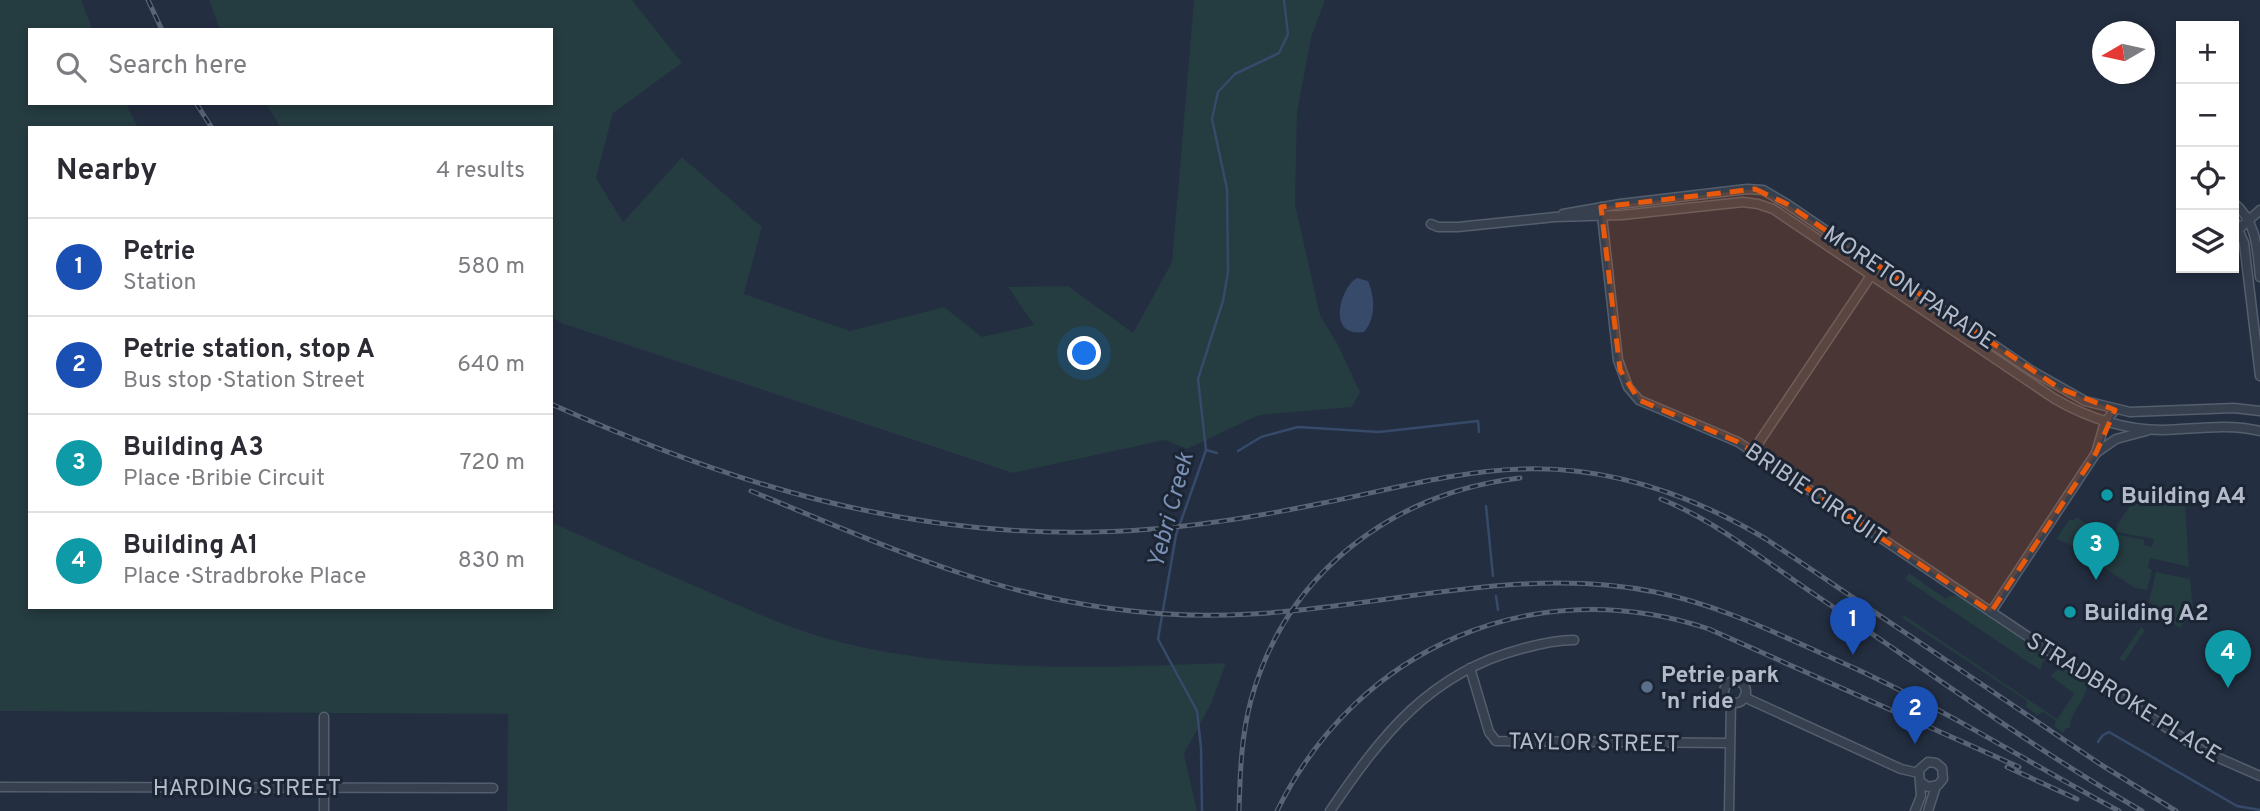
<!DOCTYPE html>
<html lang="en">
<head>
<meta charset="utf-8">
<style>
	body { margin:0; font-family:Overpass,sans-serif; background:#f2f2f3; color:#2b2b33 }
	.controls { position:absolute; right:21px; top:21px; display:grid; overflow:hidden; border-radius:0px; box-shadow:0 4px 10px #0003 }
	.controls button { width:63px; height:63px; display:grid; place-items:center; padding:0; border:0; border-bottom:2px solid #e1e1e2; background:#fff; color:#2b2b33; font:35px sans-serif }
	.compass { position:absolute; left:2092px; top:21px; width:63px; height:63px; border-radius:50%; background:#fff; box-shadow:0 4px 10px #0003; rotate:261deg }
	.you { position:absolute; left:1085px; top:354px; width:24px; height:24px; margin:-18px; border:5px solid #fff; border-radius:50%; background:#1a73e8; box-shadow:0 0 0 10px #1a73e833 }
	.badge { display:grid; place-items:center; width:46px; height:46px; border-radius:50%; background:#54668e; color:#fff; font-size:23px; font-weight:700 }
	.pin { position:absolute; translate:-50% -58px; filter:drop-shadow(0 2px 4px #0008) }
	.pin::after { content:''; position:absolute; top:37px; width:24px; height:21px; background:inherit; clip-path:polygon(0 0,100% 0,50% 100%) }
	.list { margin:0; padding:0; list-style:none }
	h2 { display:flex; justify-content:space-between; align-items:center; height:91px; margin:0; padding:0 28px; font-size:30px }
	h2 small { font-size:23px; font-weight:400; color:#7c7c81 }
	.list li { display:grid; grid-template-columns:46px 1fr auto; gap:21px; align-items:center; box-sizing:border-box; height:98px; padding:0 28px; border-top:2px solid #e1e1e2 }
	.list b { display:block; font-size:26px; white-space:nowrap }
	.list p { margin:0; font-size:23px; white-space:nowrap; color:#7c7c81 }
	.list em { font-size:23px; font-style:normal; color:#7c7c81 }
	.icon { flex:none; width:38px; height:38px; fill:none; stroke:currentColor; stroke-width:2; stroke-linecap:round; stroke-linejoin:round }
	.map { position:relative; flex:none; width:2260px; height:811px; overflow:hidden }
	.search { position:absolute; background:#fff; box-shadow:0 4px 10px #0003; left:28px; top:28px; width:525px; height:77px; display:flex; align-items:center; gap:18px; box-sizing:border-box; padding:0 24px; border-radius:0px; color:#7c7c81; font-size:26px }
	.panel { position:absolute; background:#fff; box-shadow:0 4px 10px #0003; left:28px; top:126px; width:525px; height:483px; border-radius:0px }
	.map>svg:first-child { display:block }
	.green { fill:#253c40 }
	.water { fill:#374a6a }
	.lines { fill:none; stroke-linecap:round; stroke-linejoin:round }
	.stream { stroke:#374a6a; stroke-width:2.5 }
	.street-casing { stroke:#555e6d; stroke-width:11 }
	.street { stroke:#37404f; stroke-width:8 }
	.rail-casing { stroke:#596477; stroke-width:5 }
	.rail { stroke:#1c2534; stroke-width:2.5; stroke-dasharray:8; stroke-linecap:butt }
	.marked { fill:#e8590c; fill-opacity:0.2; stroke:#e8590c; stroke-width:5; stroke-dasharray:14 9; stroke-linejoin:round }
	.culture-dot { fill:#0f9aa8; stroke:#1c2534; stroke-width:2.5 }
	.service-dot { fill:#5c6f8a; stroke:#1c2534; stroke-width:2.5 }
	.labels { text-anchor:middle; stroke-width:6; stroke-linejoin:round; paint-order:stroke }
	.street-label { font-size:23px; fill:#b3bbca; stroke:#1c2534 }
	.poi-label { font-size:23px; font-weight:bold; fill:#b3bbca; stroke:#1c2534; text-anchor:start }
	.water-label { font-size:24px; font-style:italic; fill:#798fb3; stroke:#1c2534 }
</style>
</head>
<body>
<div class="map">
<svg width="2260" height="811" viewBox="0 0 2260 811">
	<rect width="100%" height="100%" fill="#232e40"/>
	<!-- green -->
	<g class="green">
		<path d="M0,0H81L93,30H30V103H126L138,128H30V607H551V522C601,545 651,567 702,589C747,609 792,630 840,642C963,673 1100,668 1226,663L1211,704L1184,754L1197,811H507L508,714L0,711Z"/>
		<path d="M209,0H632L682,63L613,113L596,178L623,222L682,157L762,227L744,294L850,331L944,307L982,337L1034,325L1008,287L1068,286L1133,333L1172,262L1194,0H1325L1311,38L1297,113L1295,204L1320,315L1337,343L1360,392L1352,407L1259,415L1187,449L1165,440L1013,473L564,324L551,317V128H281L265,103H551V30H220Z"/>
		<path d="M2157,495L2185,502L2189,567L2150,558L2148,568L2152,570L2147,590L2135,588L2103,567L2107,543L2113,544L2115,534L2144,540V545L2152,547L2154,539L2116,532L2117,525L2134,500L2138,501L2139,497L2156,500Z"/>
		<path d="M2076,517L2087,524L2073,546L2056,539L2069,520H2074Z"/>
		<path d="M2085,536L2102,541L2099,558L2089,557L2077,549Z"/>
		<path d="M2156,572L2190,579L2193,610L2180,628L2160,614L2162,611L2149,602Z"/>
		<path d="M1909,573L1946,599L1948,596H1958L2039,650L2045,658L2040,670L1905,579Z"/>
		<path d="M1905,616L2057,719L2074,694L2051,676C2062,660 2075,675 2087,683C2088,700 2070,710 2070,728H2066L2063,733L2054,726L2056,721L2043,712L2037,715L2026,707L2027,701L1901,617Z"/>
		<path d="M2141,627L2145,630L2124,662L2119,659Z"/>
	</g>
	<!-- water -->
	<path class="water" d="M1357,278L1368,281C1375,298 1376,318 1364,332C1326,338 1340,287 1357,278Z"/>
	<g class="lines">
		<!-- stream -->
		<g class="stream">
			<path d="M1206,450L1217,453"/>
			<path d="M1238,451L1261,437L1298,427L1379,432L1478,421L1479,432"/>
			<path d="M1486,506L1493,576"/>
			<path d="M1496,596L1498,610"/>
			<path d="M2098,742L2103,735L2109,732L2237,806L2260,810"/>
			<path d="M1202,811L1201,748L1197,711L1158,639L1176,535L1206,450L1198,379L1223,301L1228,272L1227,189L1212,119L1218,92L1235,74L1279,53L1288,34L1284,0"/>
		</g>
		<!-- street casing -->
		<g class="street-casing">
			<g id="street">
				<path d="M2234,203C2257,222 2257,249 2260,277"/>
				<path d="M1601,207L1618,360L1628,387L1639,400L1738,442L2097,683L2203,751L2260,776"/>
				<path d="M1563,214L1620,204L1747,189L1763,190L1787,204L2032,371L2085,401L2130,412L2234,408L2260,411"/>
				<path d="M2234,220L2244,243L2260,376"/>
				<path d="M1431,224L1438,227H1458L1555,217L1622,215L1743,202L1758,204L1773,209L2055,399C2088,418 2124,430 2163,430C2196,429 2227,423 2260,431"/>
				<path d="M2239,229L2260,210"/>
				<path d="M1753,451L1874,271"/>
				<path d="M2096,453L2105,422L2115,410"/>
				<path d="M1991,612L2096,453L2116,439L2146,431"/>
				<path d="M1470,668L1489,732L1496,741L1729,743"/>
				<circle cx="1735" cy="692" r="11"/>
				<path d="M1744,697L1901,769L1919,773"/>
				<path d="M324,717V811"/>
				<path d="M0,787L493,788"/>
				<path d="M1330,811C1381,736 1429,673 1521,649C1539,644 1556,640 1574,640"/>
				<path d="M1729,811L1731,701"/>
				<path d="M1915,811L1921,796L1919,770L1928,762L1936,763L1942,768L1943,779L1938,785L1928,787L1921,782"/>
				<path d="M1928,811L1936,786"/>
			</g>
		</g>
		<!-- street -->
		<use href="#street" class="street"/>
		<!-- rail casing -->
		<g class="rail-casing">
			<g id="rail">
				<path d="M148,0L162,30"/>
				<path d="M196,103L212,128"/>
				<path d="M551,404C727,482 898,536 1092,532C1170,531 1247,519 1323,503C1389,490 1455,471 1522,469C1609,466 1692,495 1766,539L2100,764L2176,811"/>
				<path d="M751,491C822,520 893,551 966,575C1058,605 1156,620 1252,614C1386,607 1521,565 1655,592C1710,603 1761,626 1812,649C1831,658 1851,666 1871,676C1956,716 2036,767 2119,811"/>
				<path d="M1661,499C1716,521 1765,561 1814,594C1922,667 2029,746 2142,811"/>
				<path d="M2007,767L2077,799"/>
				<path d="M1239,811C1240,774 1241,737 1251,700C1286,573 1392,493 1520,478"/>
				<path d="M1277,811C1358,646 1535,571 1709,629L2019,767"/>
			</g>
		</g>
		<!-- rail -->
		<use href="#rail" class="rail"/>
	</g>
	<!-- marked area -->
	<path class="marked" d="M1755,189L1787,204L2059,388L2115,410L2096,453L1991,612L1738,442L1639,400L1620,370L1601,207Z"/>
	<!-- markers -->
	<g class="culture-dot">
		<circle cx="2107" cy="495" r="7"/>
		<circle cx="2070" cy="612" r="7"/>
	</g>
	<circle class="service-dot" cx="1647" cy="687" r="7"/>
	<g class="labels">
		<!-- street labels -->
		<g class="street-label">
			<text transform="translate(1910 287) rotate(34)" y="8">MORETON PARADE</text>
			<text transform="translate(1816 494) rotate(34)" y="8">BRIBIE CIRCUIT</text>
			<text transform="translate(2124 697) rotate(32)" y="8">STRADBROKE PLACE</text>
			<text transform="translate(1594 742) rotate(1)" y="8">TAYLOR STREET</text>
			<text x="247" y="795">HARDING STREET</text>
		</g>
		<!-- poi labels -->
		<g class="poi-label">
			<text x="2121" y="503">Building A4</text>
			<text x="2084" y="620">Building A2</text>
			<text x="1661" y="682">Petrie park<tspan x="1661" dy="26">'n' ride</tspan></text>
		</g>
		<!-- water labels -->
		<g class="water-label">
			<text transform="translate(1170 510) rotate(-75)" y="8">Yebri Creek</text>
		</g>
	</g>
</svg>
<div class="controls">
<button>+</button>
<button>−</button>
<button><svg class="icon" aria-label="locate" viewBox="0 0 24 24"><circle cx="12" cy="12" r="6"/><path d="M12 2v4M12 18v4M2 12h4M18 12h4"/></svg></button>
<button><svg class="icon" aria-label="layers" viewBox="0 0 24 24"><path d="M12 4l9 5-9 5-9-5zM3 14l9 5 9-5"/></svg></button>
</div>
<svg class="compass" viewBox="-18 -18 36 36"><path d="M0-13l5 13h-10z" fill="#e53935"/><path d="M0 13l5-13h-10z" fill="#7c7c81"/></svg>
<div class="you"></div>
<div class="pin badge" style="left:1853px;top:655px;background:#1a4fb4">1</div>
<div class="pin badge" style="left:1915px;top:744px;background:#1a4fb4">2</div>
<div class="pin badge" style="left:2096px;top:580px;background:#0f9aa8">3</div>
<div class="pin badge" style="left:2228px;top:688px;background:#0f9aa8">4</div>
<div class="search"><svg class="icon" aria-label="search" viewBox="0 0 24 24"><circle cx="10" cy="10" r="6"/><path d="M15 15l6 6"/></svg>Search here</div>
<section class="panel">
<h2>Nearby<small>4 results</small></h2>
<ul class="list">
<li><span class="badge" style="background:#1a4fb4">1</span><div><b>Petrie</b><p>Station</p></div><em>580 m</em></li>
<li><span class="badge" style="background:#1a4fb4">2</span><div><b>Petrie station, stop A</b><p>Bus stop · Station Street</p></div><em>640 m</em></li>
<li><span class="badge" style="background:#0f9aa8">3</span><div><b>Building A3</b><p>Place · Bribie Circuit</p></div><em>720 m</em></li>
<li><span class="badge" style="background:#0f9aa8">4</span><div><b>Building A1</b><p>Place · Stradbroke Place</p></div><em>830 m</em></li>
</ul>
</section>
</div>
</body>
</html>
